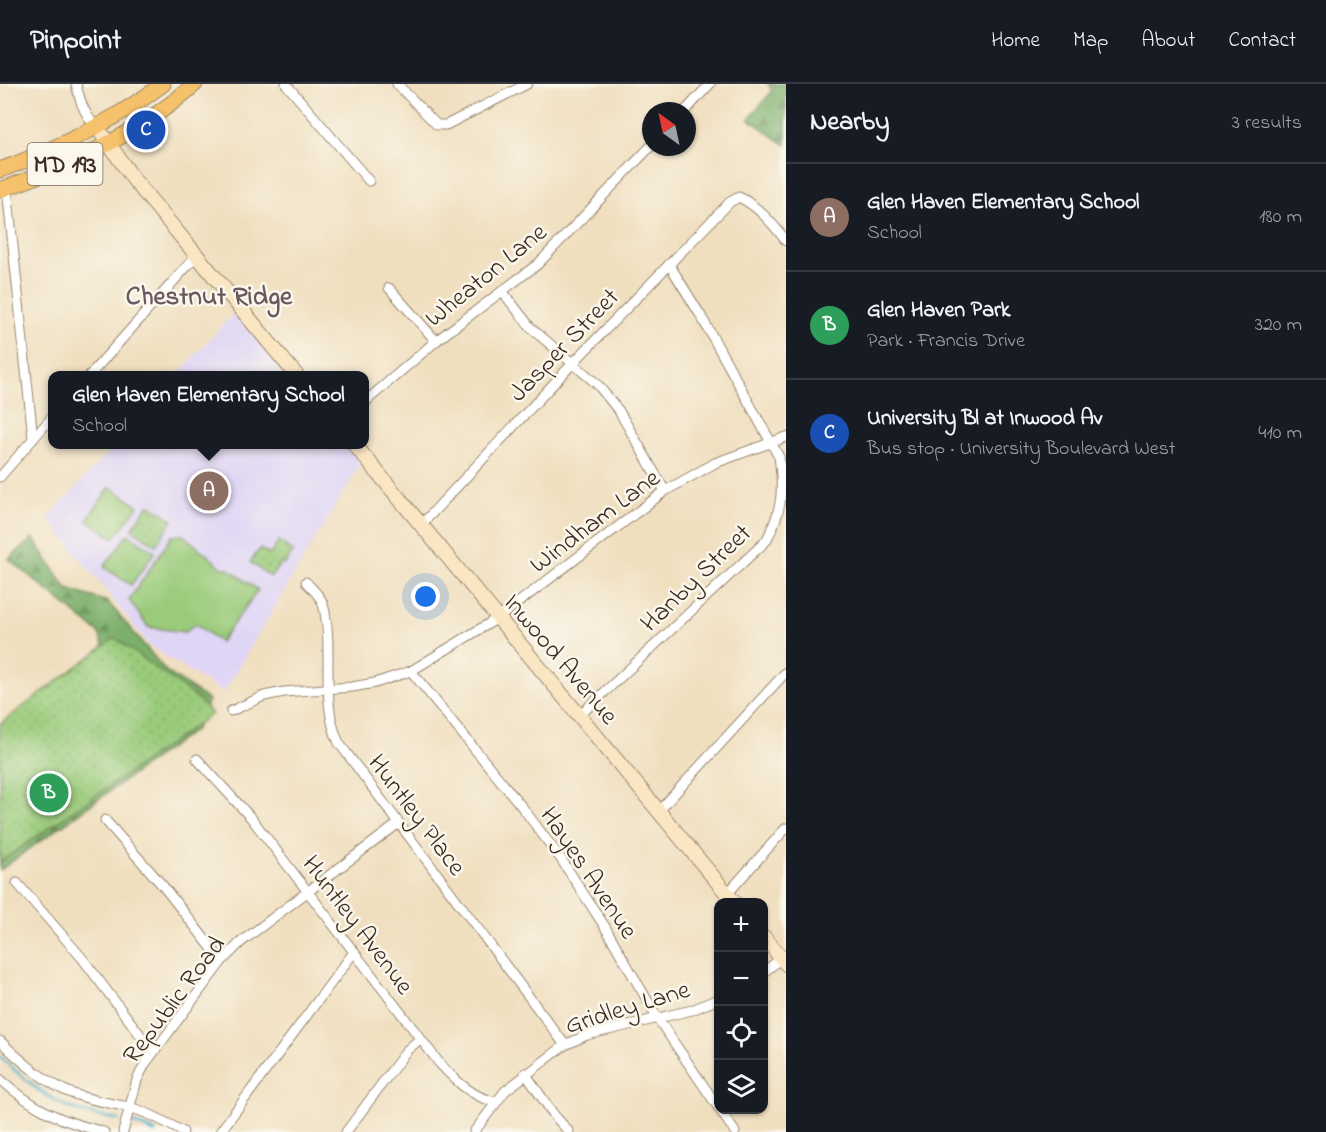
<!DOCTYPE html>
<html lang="en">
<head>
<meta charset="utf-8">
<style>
	body { margin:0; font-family:"Indie Flower",sans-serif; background:#20242c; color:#f1f3f6 }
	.controls { position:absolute; right:18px; bottom:18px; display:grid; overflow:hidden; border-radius:12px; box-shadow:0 2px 4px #0004 }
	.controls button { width:54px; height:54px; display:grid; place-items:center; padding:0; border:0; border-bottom:2px solid #363941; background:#171b24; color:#f1f3f6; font:30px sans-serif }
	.compass { position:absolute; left:642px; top:18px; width:54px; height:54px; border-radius:50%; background:#171b24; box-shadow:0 2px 4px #0004; rotate:327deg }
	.you { position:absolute; left:426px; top:513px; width:21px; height:21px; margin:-15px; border:4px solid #fff; border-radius:50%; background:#1a73e8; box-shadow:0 0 0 9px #1a73e833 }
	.badge { display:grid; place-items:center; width:39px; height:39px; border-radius:50%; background:#d690ce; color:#fff; font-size:20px; font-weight:700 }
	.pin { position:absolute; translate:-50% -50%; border:3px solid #fff; box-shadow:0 2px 6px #0006 }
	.popup { position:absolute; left:48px; top:287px; width:321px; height:78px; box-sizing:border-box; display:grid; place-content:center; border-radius:12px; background:#171b24; filter:drop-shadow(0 2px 4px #0005); font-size:20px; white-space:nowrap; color:#9ea1a6 }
	.popup b { font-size:22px; color:#f1f3f6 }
	.popup::after { content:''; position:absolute; left:50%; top:100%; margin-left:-12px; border:12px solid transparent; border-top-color:#171b24 }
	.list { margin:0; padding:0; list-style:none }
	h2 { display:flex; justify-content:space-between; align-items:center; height:78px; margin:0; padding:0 24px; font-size:26px }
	h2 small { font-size:20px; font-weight:400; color:#9ea1a6 }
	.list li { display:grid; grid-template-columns:39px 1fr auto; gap:18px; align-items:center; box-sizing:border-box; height:108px; padding:0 24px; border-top:2px solid #363941 }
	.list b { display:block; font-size:22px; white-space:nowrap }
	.list p { margin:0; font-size:20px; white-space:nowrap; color:#9ea1a6 }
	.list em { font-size:20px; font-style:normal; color:#9ea1a6 }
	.icon { flex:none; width:33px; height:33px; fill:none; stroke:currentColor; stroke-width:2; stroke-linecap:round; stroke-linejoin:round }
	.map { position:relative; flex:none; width:786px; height:1048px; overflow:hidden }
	header { display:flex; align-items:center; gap:36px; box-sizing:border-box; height:84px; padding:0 30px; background:#171b24; border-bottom:2px solid #363941 }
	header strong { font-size:28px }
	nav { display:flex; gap:33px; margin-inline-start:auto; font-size:21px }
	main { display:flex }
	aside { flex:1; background:#171b24 }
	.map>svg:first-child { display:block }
	.built { fill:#dfd5f5 }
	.forest { fill:url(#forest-firs); stroke:#5b6c44; stroke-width:1.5 }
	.park { fill:url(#park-dots); stroke:#6a7a4c; stroke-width:1.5 }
	.pitch { fill:#9acb7a; stroke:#6a7a4c; stroke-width:1.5 }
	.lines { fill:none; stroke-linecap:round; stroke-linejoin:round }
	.stream { stroke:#49aec8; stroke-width:3 }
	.street-casing { stroke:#96846e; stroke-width:11 }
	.secondary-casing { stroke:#96846e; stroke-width:16 }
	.primary-casing { stroke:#96846e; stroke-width:17 }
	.street { stroke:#fff; stroke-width:9 }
	.secondary { stroke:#fbe6c4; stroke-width:14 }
	.primary { stroke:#f5c16b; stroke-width:15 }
	.labels { text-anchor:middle; stroke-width:5; stroke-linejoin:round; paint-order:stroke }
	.shield { fill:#fbf7ec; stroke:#75685c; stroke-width:1.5 }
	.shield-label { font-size:24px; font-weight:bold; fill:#3b2a1e }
	.street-label { font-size:26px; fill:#3b2a1e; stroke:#fbf7ec }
	.neighbourhood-label { font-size:27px; font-weight:bold; fill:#6a585f; stroke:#fbf7ec }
</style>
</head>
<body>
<header>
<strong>Pinpoint</strong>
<nav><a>Home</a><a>Map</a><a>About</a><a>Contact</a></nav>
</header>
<main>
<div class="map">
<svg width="786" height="1048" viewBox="0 0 786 1048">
	<defs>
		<pattern id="forest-firs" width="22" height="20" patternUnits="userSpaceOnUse" patternTransform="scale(1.5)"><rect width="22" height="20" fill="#7baf6a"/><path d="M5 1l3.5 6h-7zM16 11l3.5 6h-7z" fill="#668f57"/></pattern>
		<pattern id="park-dots" width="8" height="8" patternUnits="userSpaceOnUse" patternTransform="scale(1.5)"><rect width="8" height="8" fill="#9acb7a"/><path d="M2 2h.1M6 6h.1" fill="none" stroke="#86ae69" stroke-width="1.8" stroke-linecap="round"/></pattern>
	</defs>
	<rect width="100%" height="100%" fill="#fbf7ec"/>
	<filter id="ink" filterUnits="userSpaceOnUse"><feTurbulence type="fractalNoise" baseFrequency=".0167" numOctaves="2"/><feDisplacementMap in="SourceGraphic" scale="12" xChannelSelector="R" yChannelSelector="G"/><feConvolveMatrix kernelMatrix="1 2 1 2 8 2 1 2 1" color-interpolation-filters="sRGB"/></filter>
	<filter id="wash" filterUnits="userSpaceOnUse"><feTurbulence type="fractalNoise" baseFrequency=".008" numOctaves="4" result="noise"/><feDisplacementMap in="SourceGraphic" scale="24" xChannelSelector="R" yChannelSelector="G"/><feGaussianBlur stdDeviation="1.35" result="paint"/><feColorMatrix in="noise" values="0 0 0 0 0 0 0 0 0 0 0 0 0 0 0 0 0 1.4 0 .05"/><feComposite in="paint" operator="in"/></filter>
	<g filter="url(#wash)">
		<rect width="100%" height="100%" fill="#f0dfbf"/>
		<!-- built -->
		<g class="built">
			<path d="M235,228L288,291H177Z"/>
			<path d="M115,361H345L361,379L223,609L150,562L48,434Z"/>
		</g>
		<!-- forest -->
		<g class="forest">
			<path d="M768,0H786V61L749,35L772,7Z"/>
			<path d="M33,454L67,505L108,518L166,587L208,616L196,645L0,786V753L104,565L99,549L9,475Z"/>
		</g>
		<!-- park -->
		<g class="park">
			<path d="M149,420L173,436L156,461L132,445Z"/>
			<path d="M279,457L293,468L284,481L281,479L271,493L250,478L260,465L270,471Z"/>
			<path d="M115,554L198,615L212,630L0,778V640Z"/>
		</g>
		<!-- pitch -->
		<g class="pitch">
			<path d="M110,403L138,422L114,454L87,436Z"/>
			<path d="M128,450L155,468L131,501L104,483Z"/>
			<path d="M183,451L224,485L226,483L258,506L220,558L196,540L184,548L148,543L129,516L172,452Z"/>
		</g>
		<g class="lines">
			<!-- stream -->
			<g class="stream">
				<path d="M0,973C22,993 48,1017 77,1026C91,1031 105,1033 119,1036"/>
				<path d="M133,1039L155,1048"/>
			</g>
		</g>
	</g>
	<g filter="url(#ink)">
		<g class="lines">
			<!-- street casing -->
			<g class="street-casing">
				<g id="street">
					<path d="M76,0C80,17 84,31 97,43"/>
					<path d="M286,0L369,97"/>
					<path d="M397,0L437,41H446L527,0"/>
					<path d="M685,27L710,0"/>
					<path d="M7,104L33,354"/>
					<path d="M389,204L436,257"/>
					<path d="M502,207L531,244L597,300L619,327L665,407"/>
					<path d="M89,292L197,171"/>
					<path d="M365,318L436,257L538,180L651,62"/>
					<path d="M0,393L53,332"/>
					<path d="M421,441L573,279L730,118L739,113C758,122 773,140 786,157"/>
					<path d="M306,498C312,505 320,511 323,520C335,565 319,616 339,659L565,961"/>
					<path d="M411,587L522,723L561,775L605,843L658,935L718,1023"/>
					<path d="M231,627L264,612L284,608L352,603L375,599L411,587L498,534L665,407L715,379L786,353"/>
					<path d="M579,632L766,457C782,427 784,407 779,373L701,232L669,180"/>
					<path d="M197,675L252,735L440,980C456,997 472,1013 496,1018"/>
					<path d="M658,728L786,588"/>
					<path d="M105,736L163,802L222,877"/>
					<path d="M17,799L82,874L141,952L155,966"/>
					<path d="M727,810L786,744"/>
					<path d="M764,888L785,871"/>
					<path d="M0,957C20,976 41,995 66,1007C86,1016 107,1018 128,1023C148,1028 165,1038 183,1048"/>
					<path d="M525,989L554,1031L569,1048"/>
					<path d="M0,995C35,1026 60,1037 104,1048"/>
					<path d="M720,1026L735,1048"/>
					<path d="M123,1048L137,996L145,980L222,877L241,858L399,739"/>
					<path d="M220,1048L354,868"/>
					<path d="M346,1048L407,966L420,955"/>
					<path d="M474,1048L505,1007L565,961L587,951L692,926L718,915"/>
				</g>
			</g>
			<!-- secondary casing -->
			<g class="secondary-casing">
				<g id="secondary">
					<path d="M97,43L134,96L297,292"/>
					<path d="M354,360L734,818"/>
					<path d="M764,853L786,880"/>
				</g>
			</g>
			<!-- primary casing -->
			<g class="primary-casing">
				<g id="primary">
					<path d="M0,86C57,65 114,37 163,0"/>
					<path d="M0,106C70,82 139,50 195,0"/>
				</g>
			</g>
			<!-- street -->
			<use href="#street" class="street"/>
			<!-- secondary -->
			<use href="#secondary" class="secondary"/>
			<!-- primary -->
			<use href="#primary" class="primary"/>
		</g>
	</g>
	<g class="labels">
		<!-- shield labels -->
		<rect class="shield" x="27.5" y="59" width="75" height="42" rx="4.5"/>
		<g class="shield-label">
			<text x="65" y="88">MD 193</text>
		</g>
		<!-- street labels -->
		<g class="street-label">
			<text transform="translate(485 190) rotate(-39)" y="9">Wheaton Lane</text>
			<text transform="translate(563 260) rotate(-46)" y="9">Jasper Street</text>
			<text transform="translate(594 436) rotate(-37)" y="9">Windham Lane</text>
			<text transform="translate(695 493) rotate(-44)" y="9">Hanby Street</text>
			<text transform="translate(562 574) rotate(50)" y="9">Inwood Avenue</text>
			<text transform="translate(418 730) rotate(53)" y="9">Huntley Place</text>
			<text transform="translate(590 788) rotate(56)" y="9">Hayes Avenue</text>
			<text transform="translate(359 840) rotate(53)" y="9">Huntley Avenue</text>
			<text transform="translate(173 915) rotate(-53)" y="9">Republic Road</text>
			<text transform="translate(627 922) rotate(-17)" y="9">Gridley Lane</text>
		</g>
		<!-- neighbourhood labels -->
		<g class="neighbourhood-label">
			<text x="209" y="220">Chestnut Ridge</text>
		</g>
	</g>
</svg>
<div class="controls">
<button>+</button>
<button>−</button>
<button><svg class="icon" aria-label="locate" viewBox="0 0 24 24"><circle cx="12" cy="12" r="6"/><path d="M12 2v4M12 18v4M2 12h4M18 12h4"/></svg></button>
<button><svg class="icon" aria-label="layers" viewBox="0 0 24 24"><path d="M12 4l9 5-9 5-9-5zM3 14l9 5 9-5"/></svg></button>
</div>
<svg class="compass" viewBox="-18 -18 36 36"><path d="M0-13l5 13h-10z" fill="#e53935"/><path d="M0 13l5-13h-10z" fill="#9ea1a6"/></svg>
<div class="you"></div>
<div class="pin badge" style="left:209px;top:407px;background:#8d6e63">A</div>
<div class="popup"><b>Glen Haven Elementary School</b>School</div>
<div class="pin badge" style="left:49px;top:709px;background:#2e9e5b">B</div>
<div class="pin badge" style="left:146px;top:46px;background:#1a4fb4">C</div>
</div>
<aside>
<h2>Nearby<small>3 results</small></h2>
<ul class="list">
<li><span class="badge" style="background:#8d6e63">A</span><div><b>Glen Haven Elementary School</b><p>School</p></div><em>180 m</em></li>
<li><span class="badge" style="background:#2e9e5b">B</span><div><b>Glen Haven Park</b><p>Park · Francis Drive</p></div><em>320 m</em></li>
<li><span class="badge" style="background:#1a4fb4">C</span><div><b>University Bl at Inwood Av</b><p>Bus stop · University Boulevard West</p></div><em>410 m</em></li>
</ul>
</aside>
</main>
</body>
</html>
